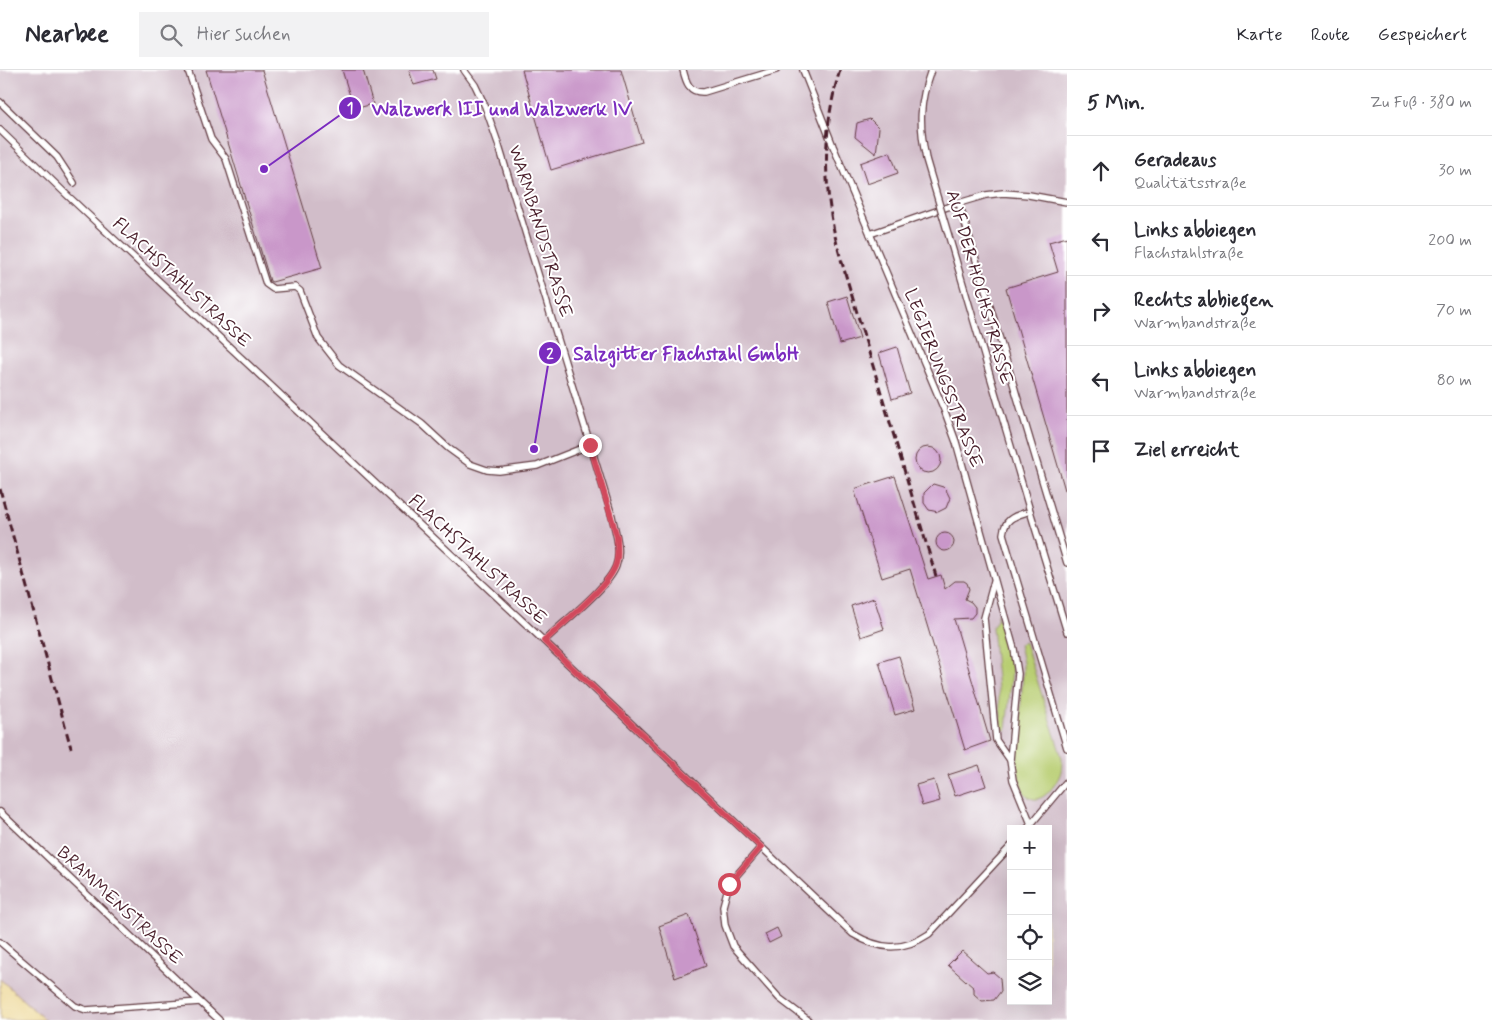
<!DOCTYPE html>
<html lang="de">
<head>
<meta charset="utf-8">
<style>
	body { margin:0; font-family:Mynerve,sans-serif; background:#f2f2f3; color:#2b2b33 }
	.controls { position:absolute; right:15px; bottom:15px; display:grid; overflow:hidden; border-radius:0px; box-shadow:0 5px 20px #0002 }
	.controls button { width:45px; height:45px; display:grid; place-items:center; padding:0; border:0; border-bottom:1px solid #e1e1e2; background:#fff; color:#2b2b33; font:25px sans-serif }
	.stop { position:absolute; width:15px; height:15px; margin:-11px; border:4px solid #d1495b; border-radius:50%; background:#fff }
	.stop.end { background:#d1495b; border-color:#fff; box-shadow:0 1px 5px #0008 }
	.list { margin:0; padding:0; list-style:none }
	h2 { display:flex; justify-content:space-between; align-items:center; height:65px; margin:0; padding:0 20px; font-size:21px }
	h2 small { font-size:16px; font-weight:400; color:#7c7c81 }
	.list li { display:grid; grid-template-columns:32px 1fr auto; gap:15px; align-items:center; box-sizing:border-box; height:70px; padding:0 20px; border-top:1px solid #e1e1e2 }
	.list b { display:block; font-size:19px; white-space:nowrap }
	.list p { margin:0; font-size:16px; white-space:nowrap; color:#7c7c81 }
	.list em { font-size:16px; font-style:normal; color:#7c7c81 }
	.icon { flex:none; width:28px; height:28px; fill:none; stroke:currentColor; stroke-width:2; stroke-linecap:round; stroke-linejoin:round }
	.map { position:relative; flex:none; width:1067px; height:950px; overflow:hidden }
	header { display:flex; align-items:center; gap:30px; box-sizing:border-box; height:70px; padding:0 25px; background:#fff; border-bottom:1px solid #e1e1e2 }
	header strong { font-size:24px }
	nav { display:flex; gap:28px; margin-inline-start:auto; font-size:18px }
	.search { width:350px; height:45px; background:#f2f2f3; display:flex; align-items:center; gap:12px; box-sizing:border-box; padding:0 18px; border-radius:0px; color:#7c7c81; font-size:19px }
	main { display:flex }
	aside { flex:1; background:#fff }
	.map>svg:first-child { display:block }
	.industrial { fill:#d1bdc9; fill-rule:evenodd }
	.green { fill:#b8cd71; stroke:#81764e }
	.sand { fill:#eeda9e; stroke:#9c7c64 }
	.building { fill:#c997c9 }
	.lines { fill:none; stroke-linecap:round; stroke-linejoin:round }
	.lane-casing { stroke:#623c42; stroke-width:8 }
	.lane { stroke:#fff; stroke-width:5.5 }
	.rail { stroke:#4a1f2b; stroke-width:3; stroke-dasharray:8 4; stroke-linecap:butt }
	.lane-bridge-casing { stroke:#623c42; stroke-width:8; stroke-linecap:butt }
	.lane-bridge { stroke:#fff; stroke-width:5.5 }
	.route { stroke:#d1495b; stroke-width:6 }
	.labels { text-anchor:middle; stroke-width:4; stroke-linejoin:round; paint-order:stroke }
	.street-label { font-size:18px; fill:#4a1f2b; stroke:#fff }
	.leader { fill:none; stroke:#7b2cbf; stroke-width:2 }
	.callout-dot { fill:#7b2cbf; stroke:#fff; stroke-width:2 }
	.mark-label { font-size:15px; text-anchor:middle; font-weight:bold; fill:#fff }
	.callout-label { font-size:19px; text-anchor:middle; font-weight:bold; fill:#7b2cbf; stroke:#fff; stroke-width:4; stroke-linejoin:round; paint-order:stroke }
</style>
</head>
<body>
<header>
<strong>Nearbee</strong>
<div class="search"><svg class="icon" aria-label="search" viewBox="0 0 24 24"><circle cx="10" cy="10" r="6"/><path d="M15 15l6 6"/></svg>Hier suchen</div>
<nav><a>Karte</a><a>Route</a><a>Gespeichert</a></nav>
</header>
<main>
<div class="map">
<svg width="1067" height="950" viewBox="0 0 1067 950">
	<rect width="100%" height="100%" fill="#fff"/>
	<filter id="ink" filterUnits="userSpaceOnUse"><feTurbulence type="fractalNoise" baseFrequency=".02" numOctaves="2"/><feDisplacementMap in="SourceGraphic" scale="10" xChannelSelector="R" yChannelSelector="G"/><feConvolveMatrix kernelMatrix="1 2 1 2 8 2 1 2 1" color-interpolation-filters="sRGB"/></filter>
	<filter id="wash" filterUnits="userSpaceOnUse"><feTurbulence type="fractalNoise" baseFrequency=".0096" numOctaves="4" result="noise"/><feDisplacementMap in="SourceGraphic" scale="20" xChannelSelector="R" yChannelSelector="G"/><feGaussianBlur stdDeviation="1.12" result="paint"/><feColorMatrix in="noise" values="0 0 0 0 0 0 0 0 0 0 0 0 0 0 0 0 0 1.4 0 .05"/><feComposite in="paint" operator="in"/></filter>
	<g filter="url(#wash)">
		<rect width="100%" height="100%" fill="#ede3c5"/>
		<!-- industrial -->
		<path class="industrial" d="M0,0H1067V950H0ZM1011,759H1048V931H1011Z"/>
		<!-- green -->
		<g class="green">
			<path d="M997,544L1011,593L1012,602L1006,660H1002L992,557L997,550Z"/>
			<path d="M1025,572L1062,688C1062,694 1062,701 1059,707C1053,720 1036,740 1024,722C1019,713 1018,701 1017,691L1023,603V593L1019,574Z"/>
		</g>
		<!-- sand -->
		<path class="sand" d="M0,909L45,950H0Z"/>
		<g id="blocks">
			<!-- building -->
			<g class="building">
				<path d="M206,0H262L322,198L272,212L270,211Z"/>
				<path d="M342,0H363L373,34L354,39Z"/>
				<path d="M409,0H433L436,9L414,15Z"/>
				<path d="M522,0H621L642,72L551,100Z"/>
				<path d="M870,49L879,58L876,84L855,67L857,53Z"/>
				<path d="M890,82L898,103L867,114L860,93Z"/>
				<path d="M1067,167V420H1065L1006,218L1058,202L1049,172Z"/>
				<path d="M847,226L860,268L840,274L828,232Z"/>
				<path d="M897,277L910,323L892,329L879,283Z"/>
				<circle cx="928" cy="390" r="13"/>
				<path d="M895,406L928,509L941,505L945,519L955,511H964L967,513L969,519L965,529L971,532L975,537V543L971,548L954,549L990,671L965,680L910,499L882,508L854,419Z"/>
				<path d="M933,414L943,417L946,420L950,428L946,438L938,442L929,440L924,433V423Z"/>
				<circle cx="945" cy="472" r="9"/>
				<path d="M874,528L884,559L861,567L851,536Z"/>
				<path d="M899,586L915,639L895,645L879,592Z"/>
				<path d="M979,695L986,716L955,726L948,705Z"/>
				<path d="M934,710L940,731L922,736L916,715Z"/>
				<path d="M689,845L706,896L675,908L659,856Z"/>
				<path d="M777,858L781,867L769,873L765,864Z"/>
				<path d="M962,881L987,903L993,902L1000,908L1001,921L994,930L982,931L974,924V918L948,895Z"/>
			</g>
		</g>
	</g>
	<g filter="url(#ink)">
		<use href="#blocks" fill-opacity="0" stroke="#623c42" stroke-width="1"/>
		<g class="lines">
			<!-- lane casing -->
			<g class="lane-casing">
				<g id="lane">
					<path d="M188,0L211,69L226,89L266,214L273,219L295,217L300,221L318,268L339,295L422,354L448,378L470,394L487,400L499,401L537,396L590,375"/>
					<path d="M464,0L475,15L485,36L498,73L612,446C615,461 622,480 616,496C608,518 562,553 544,571"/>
					<path d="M683,0C686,12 689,23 704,22L776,0"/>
					<path d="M803,0L833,76L945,342L956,372L1014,579L1018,604L1010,690L1013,710L1031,754"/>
					<path d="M0,32L57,87L74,113"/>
					<path d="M0,60L67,125L544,571L853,864C880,880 902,882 929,864L1011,776"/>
					<path d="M959,133L1067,493"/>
					<path d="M870,164L959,133L986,125L1003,123L1029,125L1067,132"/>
					<path d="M994,511L984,548L996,670L1010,690"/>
					<path d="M1067,562L1030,441C1016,446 1005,447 1003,464L1067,678"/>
					<path d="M0,742L219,950"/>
					<path d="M1027,759L1067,711"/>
					<path d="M761,777L729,814L723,836L725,855L733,876L779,928L808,950"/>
					<path d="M0,872L75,936L86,940L200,932"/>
				</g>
			</g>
			<!-- lane -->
			<use href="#lane" class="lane"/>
			<!-- rail -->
			<g class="rail">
				<path d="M840,0C821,61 823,124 840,186L936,506"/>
				<path d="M0,419L71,678"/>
			</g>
			<!-- lane-bridge casing -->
			<g class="lane-bridge-casing">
				<path id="lane-bridge" d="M931,0C919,33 919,55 926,89L1030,441"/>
			</g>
			<!-- lane-bridge -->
			<use href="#lane-bridge" class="lane-bridge"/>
		</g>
	</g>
	<g class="lines" filter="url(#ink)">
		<!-- route -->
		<path class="route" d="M590,375L617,467C617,476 619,485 616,494C610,516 562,554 544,571L761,777L729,814"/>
	</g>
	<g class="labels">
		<!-- street labels -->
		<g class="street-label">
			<text transform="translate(541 161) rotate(73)" y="6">WARMBANDSTRASSE</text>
			<text transform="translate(182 212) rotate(43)" y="6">FLACHSTAHLSTRASSE</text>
			<text transform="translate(980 217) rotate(74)" y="6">AUF DER HOCHSTRASSE</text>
			<text transform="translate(944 308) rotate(69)" y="6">LEGIERUNGSSTRASSE</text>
			<text transform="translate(478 489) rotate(43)" y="6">FLACHSTAHLSTRASSE</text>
			<text transform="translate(120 835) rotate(43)" y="6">BRAMMENSTRASSE</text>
		</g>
	</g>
	<!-- callouts -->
	<path class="leader" d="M264 99L350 38M534 379L550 283"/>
	<g class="callout-dot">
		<circle cx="264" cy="99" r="5"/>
		<circle cx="534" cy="379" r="5"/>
		<circle cx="350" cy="38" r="12"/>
		<circle cx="550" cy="283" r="12"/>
	</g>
	<g class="mark-label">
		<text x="350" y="43">1</text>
		<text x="550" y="289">2</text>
	</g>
	<g class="callout-label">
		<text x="502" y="45">Walzwerk III und Walzwerk IV</text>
		<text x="686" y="290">Salzgitter Flachstahl GmbH</text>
	</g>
</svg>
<div class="controls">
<button>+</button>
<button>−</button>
<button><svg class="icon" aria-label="locate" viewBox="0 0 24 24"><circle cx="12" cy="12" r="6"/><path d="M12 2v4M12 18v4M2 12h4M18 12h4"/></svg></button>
<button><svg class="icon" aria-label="layers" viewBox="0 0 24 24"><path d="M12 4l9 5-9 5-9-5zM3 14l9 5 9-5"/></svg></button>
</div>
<div class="stop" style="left:729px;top:814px"></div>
<div class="stop end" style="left:590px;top:375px"></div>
</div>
<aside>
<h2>5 Min.<small>Zu Fuß · 380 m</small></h2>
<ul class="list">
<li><svg class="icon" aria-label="ahead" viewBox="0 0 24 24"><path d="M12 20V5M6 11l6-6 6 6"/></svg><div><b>Geradeaus</b><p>Qualitätsstraße</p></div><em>30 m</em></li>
<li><svg class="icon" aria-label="left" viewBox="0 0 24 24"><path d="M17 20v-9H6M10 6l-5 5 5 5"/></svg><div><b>Links abbiegen</b><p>Flachstahlstraße</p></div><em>200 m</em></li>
<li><svg class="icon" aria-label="right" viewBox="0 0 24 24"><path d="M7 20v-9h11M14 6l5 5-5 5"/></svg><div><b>Rechts abbiegen</b><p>Warmbandstraße</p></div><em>70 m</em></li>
<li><svg class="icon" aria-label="left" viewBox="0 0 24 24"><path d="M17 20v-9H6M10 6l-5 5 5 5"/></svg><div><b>Links abbiegen</b><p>Warmbandstraße</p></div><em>80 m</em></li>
<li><svg class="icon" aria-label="arrive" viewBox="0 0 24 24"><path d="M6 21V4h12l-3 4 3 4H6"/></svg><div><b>Ziel erreicht</b></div></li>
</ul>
</aside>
</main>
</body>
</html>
